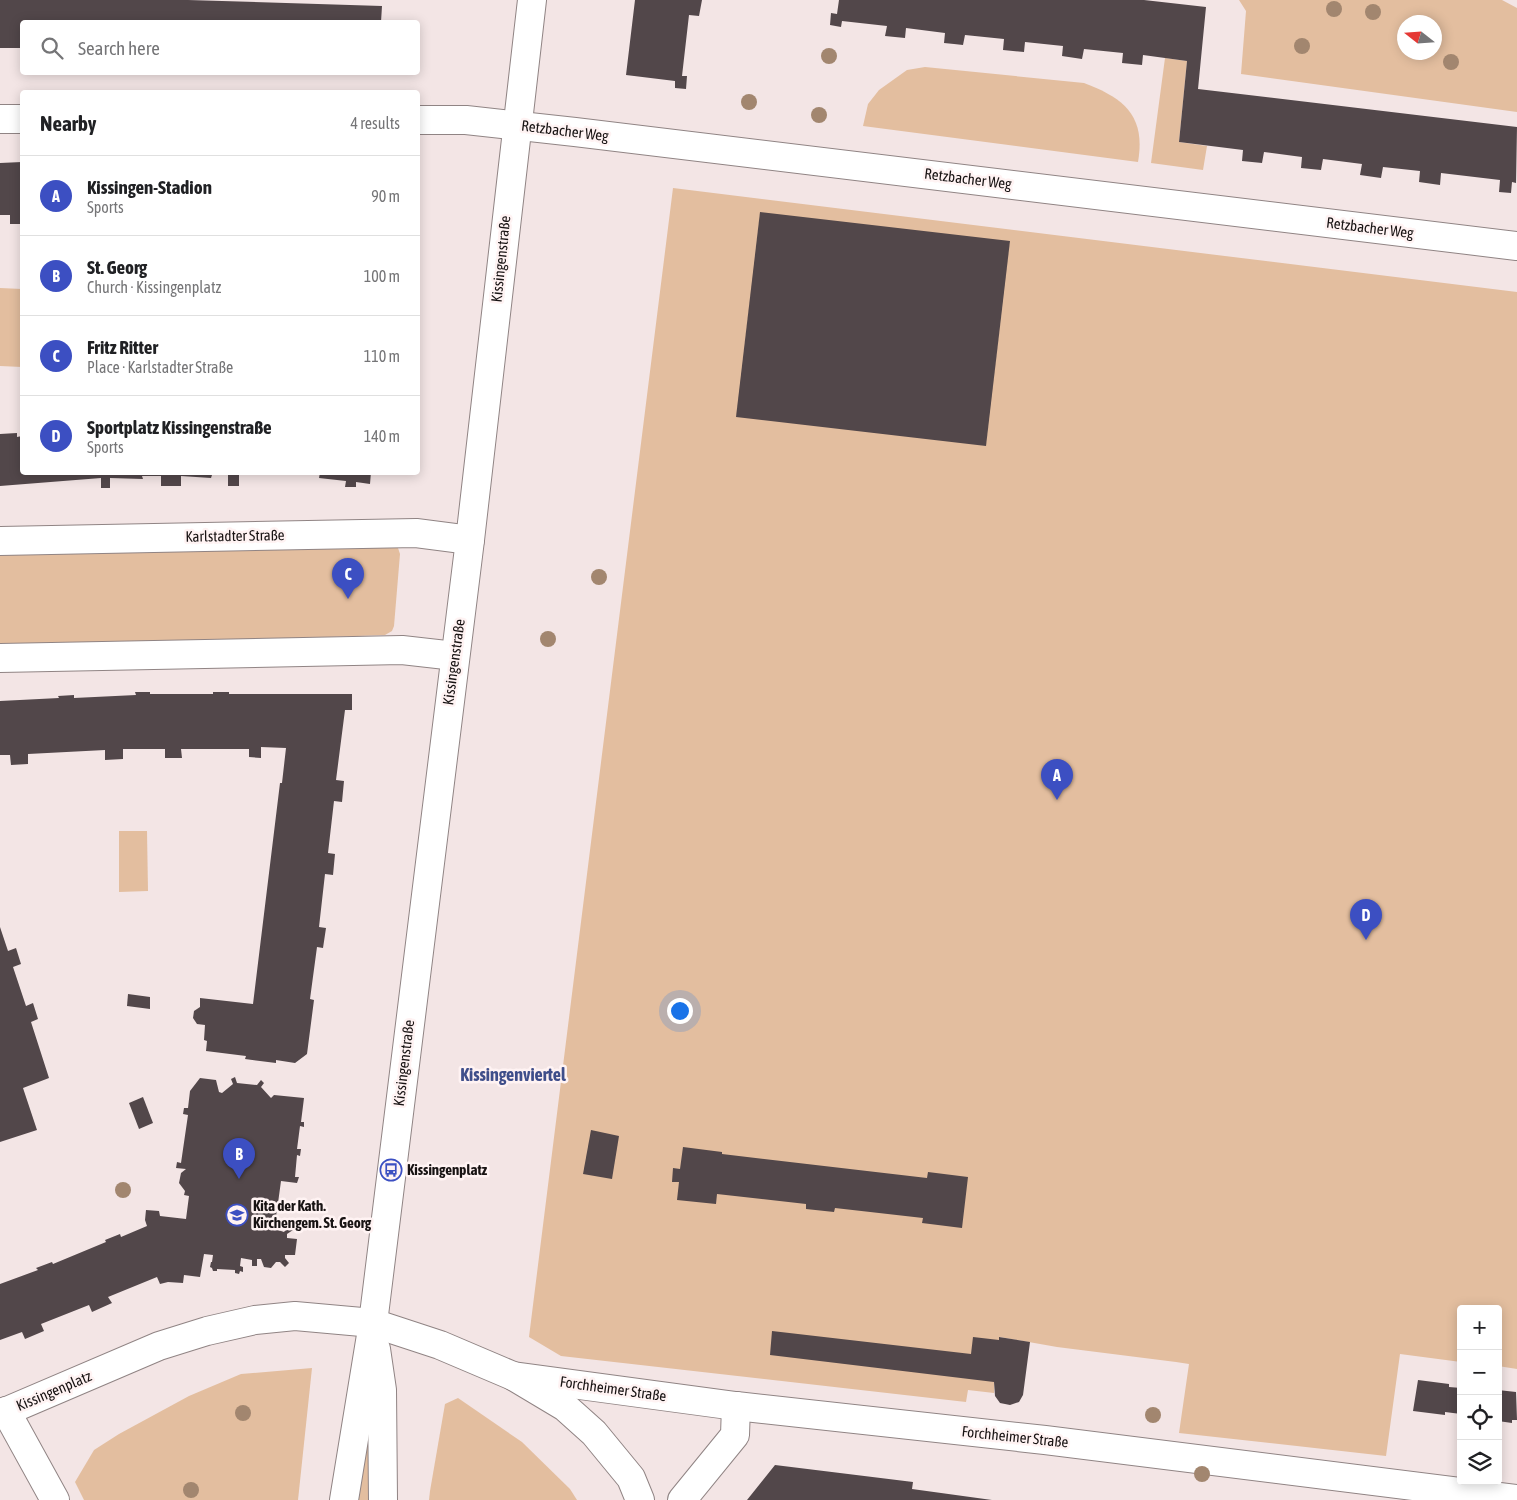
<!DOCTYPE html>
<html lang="en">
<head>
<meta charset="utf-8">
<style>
	body { margin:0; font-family:"Asap Condensed",sans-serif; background:#f2f2f2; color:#202124 }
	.controls { position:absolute; right:15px; bottom:15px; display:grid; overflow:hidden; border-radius:5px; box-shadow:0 2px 12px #0003 }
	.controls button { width:45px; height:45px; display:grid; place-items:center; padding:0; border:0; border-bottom:1px solid #e0e0e0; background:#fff; color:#202124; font:25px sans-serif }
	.compass { position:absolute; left:1397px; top:15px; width:45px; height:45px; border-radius:50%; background:#fff; box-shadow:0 2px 12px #0003; rotate:287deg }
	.you { position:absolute; left:679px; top:1010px; width:18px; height:18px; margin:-12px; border:4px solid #fff; border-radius:50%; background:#1a73e8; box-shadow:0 0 0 8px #1a73e833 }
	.badge { display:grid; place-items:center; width:32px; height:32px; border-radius:50%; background:#3c4fc2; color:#fff; font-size:16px; font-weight:700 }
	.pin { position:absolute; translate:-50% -41px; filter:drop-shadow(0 1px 2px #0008) }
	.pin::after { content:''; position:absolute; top:26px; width:18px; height:15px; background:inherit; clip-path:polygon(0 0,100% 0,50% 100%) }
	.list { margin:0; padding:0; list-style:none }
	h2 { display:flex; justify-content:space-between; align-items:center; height:65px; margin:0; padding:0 20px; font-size:21px }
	h2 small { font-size:16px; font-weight:400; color:#757577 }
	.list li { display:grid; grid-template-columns:32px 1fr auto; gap:15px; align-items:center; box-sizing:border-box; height:80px; padding:0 20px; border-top:1px solid #e0e0e0 }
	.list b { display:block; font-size:19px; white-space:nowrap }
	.list p { margin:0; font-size:16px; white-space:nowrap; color:#757577 }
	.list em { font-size:16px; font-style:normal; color:#757577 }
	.icon { flex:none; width:28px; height:28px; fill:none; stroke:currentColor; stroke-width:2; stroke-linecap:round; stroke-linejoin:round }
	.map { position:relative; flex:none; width:1517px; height:1500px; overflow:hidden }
	.search { position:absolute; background:#fff; box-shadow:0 2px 12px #0003; left:20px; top:20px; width:400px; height:55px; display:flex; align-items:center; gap:12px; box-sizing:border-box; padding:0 18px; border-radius:5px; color:#757577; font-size:19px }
	.panel { position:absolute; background:#fff; box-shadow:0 2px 12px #0003; left:20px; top:90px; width:400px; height:385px; border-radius:5px }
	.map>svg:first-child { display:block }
	.green { fill:#e3be9f; fill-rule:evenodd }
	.building { fill:#52474a }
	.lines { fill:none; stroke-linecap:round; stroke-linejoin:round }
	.minor-casing { stroke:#908484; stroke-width:30 }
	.minor { stroke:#fff; stroke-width:28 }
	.tree { fill:#a2866f }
	.labels { text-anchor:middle; stroke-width:5; stroke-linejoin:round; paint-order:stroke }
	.street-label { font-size:15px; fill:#181313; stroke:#fff3f3 }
	.poi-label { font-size:15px; font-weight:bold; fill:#181313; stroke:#fff3f3; text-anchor:start }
	.quarter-label { font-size:18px; font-weight:bold; fill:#3f4e8a; stroke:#fff3f3 }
</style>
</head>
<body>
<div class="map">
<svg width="1517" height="1500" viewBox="0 0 1517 1500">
	<rect width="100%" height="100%" fill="#f3e5e5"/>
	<!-- green -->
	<g class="green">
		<path d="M1239,0H1502L1517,8V112L1241,74L1246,11ZM1404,22H1434V52H1404Z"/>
		<path d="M1165,58L1187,61L1179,142L1207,146L1203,170L1151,163Z"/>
		<path d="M925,67L1084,83C1124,98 1146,116 1138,162L863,126L868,104L879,90L907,70Z"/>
		<path d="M673,188L1517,292V1369L1498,1366V1309H1461V1362L1400,1354L1386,1456L1179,1433L1189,1364L1176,1362L1057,1347L1000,1337L994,1382V1393L968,1390L966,1402L561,1356L529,1337Z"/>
		<path d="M0,288L22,289V367L0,366Z"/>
		<path d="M392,546L398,548L400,554L394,626L392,631L385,635L0,649V551Z"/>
		<path d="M119,831H147L148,891L119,892Z"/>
		<path d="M312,1368L298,1500H84L75,1482L94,1450L119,1434L189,1396L241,1374Z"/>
		<path d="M458,1398L522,1442L570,1489L577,1500H429L430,1491L445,1404Z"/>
		<path d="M372,1406L371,1500H357Z"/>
	</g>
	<!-- building -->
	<g class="building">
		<path d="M0,0H188L382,6L381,22H22V48H0Z"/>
		<path d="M635,0H702L699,16L689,15L682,76H687L686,89L675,88V81L626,75Z"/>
		<path d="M839,0H1144L1206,7L1198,89L1517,127L1516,183L1512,182L1511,193L1499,192L1500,180L1441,173L1440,185L1419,182L1420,171L1383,167L1381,178L1360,175L1362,164L1323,159L1321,170L1301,168L1302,157L1264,152L1262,163L1242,161L1243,150L1179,142L1187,61L1143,55L1142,65L1122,63L1123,53L1084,49L1082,59L1062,56L1063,46L1025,42L1024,52L1003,50L1004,39L965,35L963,45L954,44L944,43L945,33L906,28L905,38L885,36L887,26L842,21L841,27L830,25L831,13L837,14Z"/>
		<path d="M22,162V214H20V224H10V215H0V163Z"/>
		<path d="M760,212L1010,241L986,446L736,417Z"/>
		<path d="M17,433V437L22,436V472H239V486H228V475H212L211,478L181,476V486H161V476H142L143,479L110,478V488H101V478L0,486V434Z"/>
		<path d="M320,472H371L370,484L356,482V487H345L346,481L319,478Z"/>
		<path d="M135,692H150V694H213V692H229V694H352V710H345L336,780L344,781L342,802L334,801L328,853L335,854L333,875L325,874L319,927L326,928L323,948L317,947L310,999L314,1000L307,1054L295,1063L276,1060V1063L245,1059L246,1056L206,1051L207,1041L204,1040L205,1025L197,1024L193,1018L194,1011L200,1007V998L253,1004L280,783H282L286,748L261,747V758L249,757V749H181L182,758H165V749H123V759L105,760V750L28,754V764L11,765L10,755H0V701L59,698L58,696L74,695V698L136,695Z"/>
		<path d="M0,927L8,951L16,948L21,964L13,967L26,1006L33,1003L38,1019L31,1022L49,1078L23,1088L37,1130L0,1142Z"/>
		<path d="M128,994L150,997V1009L127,1006Z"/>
		<path d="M235,1077L237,1083L257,1085L261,1080L264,1083L261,1087L271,1098L274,1095L304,1098L301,1122H304V1127L300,1126L297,1149H301L300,1156L297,1155L295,1177H299L297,1183L281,1181L278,1203L283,1204L282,1208L277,1207L275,1229L284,1232L289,1226L293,1230L287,1234V1238L297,1239L295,1255H285V1258L289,1263L285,1267L280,1262H276L271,1268L264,1267L261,1259H257V1266H252V1260L241,1258L240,1266L243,1267V1272L240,1271L239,1274L235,1273V1270L217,1269V1271H213L212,1268L210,1267L211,1262H212L213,1255L204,1254L200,1277L184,1275L183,1283L168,1282L160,1284L157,1277L108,1297L112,1303L92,1312L89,1305L41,1324L44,1331L25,1339L22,1332L0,1340V1284L38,1270L36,1268L52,1262L53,1264L106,1242L105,1240L120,1234L121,1237L147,1226L145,1220L146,1210L159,1211L160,1216L186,1219L189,1196L184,1195L185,1191L179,1183L181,1173L186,1169L176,1168L177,1162L181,1163L188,1115L183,1114L184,1108H188L190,1091L200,1078L216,1080L219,1092L222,1093L233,1084L231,1079Z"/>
		<path d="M143,1097L153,1123L139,1129L129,1103Z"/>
		<path d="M591,1130L619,1136L612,1179L583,1174Z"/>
		<path d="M683,1147L722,1152V1154L927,1178L928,1172L968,1177L962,1228L922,1223L923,1218L835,1208L834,1212L806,1209V1204L717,1194L716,1204L677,1200L679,1182H672L673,1168L680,1169Z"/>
		<path d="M772,1331L971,1354L973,1337L999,1340V1337L1030,1342L1023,1395L1019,1402L1010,1405L1000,1403L995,1396L994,1382L770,1355Z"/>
		<path d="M1418,1380L1449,1384V1387L1461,1388V1414L1445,1412V1415L1413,1411Z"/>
		<path d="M1498,1390L1516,1392L1517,1420H1512V1423L1498,1421Z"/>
		<path d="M775,1465L913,1482L912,1489L992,1500H747Z"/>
	</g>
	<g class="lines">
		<!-- minor casing -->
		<g class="minor-casing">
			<g id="minor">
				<path d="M0,119H22"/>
				<path d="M418,120H466L575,132L1517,246"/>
				<path d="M0,541L416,533L470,540"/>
				<path d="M0,658L402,650L455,656"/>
				<path d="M376,1349L382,1390L383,1500"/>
				<path d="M513,1376L736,1406L1045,1440L1517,1499"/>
				<path d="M6,1411L55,1500"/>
				<path d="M0,1414L159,1346L207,1331L255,1320L295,1316L373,1323L440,1345L513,1376L565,1407L594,1433L631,1478L640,1500"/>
				<path d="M344,1500L373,1323L470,540L532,0"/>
				<path d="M682,1500L735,1435L736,1406"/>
			</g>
		</g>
		<!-- minor -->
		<use href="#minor" class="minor"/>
	</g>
	<!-- trees -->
	<g class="tree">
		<circle cx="1334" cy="9" r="8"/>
		<circle cx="1373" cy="12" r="8"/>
		<circle cx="1302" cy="46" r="8"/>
		<circle cx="829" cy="56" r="8"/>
		<circle cx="1451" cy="62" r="8"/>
		<circle cx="749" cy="102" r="8"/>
		<circle cx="819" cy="115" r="8"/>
		<circle cx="599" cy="577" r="8"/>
		<circle cx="548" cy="639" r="8"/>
		<circle cx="123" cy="1190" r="8"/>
		<circle cx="243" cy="1413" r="8"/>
		<circle cx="1153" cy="1415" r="8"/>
		<circle cx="1202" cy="1474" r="8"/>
		<circle cx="191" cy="1490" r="8"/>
	</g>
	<!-- icons -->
	<defs>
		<g id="bus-ring" transform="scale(1.125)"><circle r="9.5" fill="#fff3f3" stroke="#3c4fc2" stroke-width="1.5"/><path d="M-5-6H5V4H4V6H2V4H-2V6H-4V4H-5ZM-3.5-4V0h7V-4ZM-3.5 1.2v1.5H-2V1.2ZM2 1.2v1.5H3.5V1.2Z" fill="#3c4fc2"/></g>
		<g id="school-ring" transform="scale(1.125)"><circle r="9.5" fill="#fff3f3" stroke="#3c4fc2" stroke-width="1.5"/><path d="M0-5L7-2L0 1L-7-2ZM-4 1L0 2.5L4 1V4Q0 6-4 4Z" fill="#3c4fc2"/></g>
	</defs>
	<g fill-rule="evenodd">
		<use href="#bus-ring" x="391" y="1170"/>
		<use href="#school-ring" x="237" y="1215"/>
	</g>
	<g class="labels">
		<!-- street labels -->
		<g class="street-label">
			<text transform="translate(565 131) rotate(7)" y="5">Retzbacher Weg</text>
			<text transform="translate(968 179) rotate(7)" y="5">Retzbacher Weg</text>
			<text transform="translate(1370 228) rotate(7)" y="5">Retzbacher Weg</text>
			<text transform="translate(501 259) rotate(-84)" y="5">Kissingenstraße</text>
			<text transform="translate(235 536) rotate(-1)" y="5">Karlstadter Straße</text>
			<text transform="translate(454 662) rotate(-82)" y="5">Kissingenstraße</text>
			<text transform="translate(404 1063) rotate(-83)" y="5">Kissingenstraße</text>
			<text transform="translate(613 1389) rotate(8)" y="5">Forchheimer Straße</text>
			<text transform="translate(54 1391) rotate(-23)" y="5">Kissingenplatz</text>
			<text transform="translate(1015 1437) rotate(6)" y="5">Forchheimer Straße</text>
		</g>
		<!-- poi labels -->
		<g class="poi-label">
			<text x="407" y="1175">Kissingenplatz</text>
			<text x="253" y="1211">Kita der Kath.<tspan x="253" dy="17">Kirchengem. St. Georg</tspan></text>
		</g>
		<!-- quarter labels -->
		<g class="quarter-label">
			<text x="513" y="1081">Kissingenviertel</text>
		</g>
	</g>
</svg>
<div class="controls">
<button>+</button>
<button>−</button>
<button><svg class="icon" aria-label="locate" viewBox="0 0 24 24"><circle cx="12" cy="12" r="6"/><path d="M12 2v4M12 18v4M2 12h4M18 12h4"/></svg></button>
<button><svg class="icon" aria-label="layers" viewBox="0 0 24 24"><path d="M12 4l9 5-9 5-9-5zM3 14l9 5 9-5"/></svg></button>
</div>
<svg class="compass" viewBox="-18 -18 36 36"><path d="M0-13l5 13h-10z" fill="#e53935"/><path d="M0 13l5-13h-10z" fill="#757577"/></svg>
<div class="you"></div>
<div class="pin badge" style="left:1057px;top:800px">A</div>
<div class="pin badge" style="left:239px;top:1179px">B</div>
<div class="pin badge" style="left:348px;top:599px">C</div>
<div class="pin badge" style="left:1366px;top:940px">D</div>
<div class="search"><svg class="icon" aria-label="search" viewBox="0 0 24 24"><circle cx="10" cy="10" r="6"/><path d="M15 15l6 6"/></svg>Search here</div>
<section class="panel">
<h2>Nearby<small>4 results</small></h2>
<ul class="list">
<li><span class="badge">A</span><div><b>Kissingen-Stadion</b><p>Sports</p></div><em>90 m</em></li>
<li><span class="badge">B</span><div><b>St. Georg</b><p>Church · Kissingenplatz</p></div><em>100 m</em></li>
<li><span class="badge">C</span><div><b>Fritz Ritter</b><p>Place · Karlstadter Straße</p></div><em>110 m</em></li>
<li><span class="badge">D</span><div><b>Sportplatz Kissingenstraße</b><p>Sports</p></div><em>140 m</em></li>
</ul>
</section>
</div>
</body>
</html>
